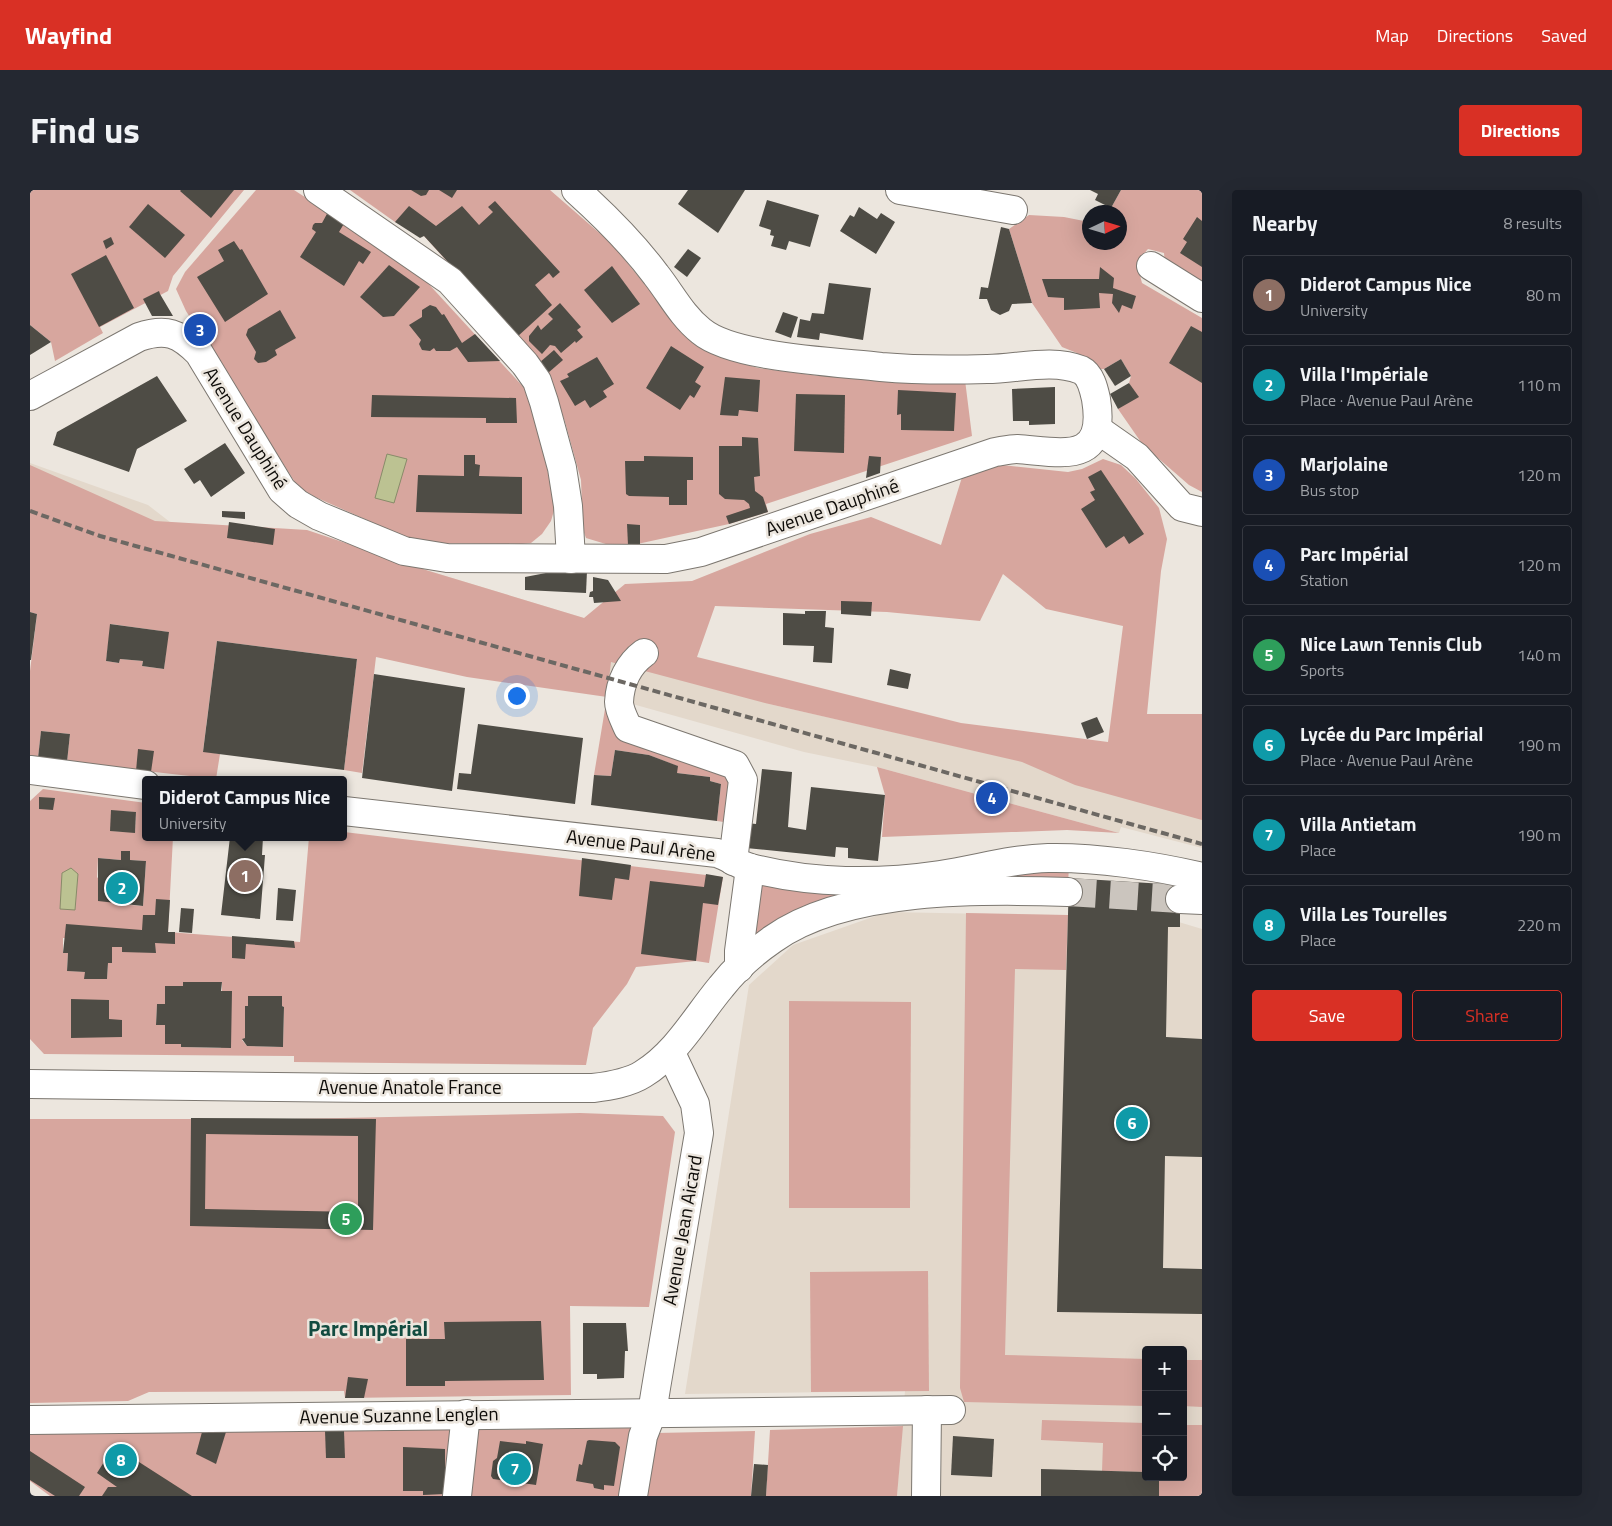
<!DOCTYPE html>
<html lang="en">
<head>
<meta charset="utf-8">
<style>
	body { margin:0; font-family:"Titillium Web",sans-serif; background:#242831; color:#f1f3f6 }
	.controls { position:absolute; right:15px; bottom:15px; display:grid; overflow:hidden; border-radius:5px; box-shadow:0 5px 20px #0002 }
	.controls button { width:45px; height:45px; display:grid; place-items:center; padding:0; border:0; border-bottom:1px solid #363941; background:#171b24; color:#f1f3f6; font:25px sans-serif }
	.compass { position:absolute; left:1052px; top:15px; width:45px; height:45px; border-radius:50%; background:#171b24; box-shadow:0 5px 20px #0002; rotate:86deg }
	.you { position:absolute; left:486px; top:505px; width:18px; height:18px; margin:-12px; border:4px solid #fff; border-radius:50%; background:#1a73e8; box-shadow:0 0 0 8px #1a73e833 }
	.badge { display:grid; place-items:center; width:32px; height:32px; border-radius:50%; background:#d93025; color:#fff; font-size:16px; font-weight:700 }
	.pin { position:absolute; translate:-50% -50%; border:2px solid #fff; box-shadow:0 1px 5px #0006 }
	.popup { position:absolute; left:112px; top:586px; width:205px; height:65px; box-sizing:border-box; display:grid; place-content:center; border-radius:5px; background:#171b24; filter:drop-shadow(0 1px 4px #0005); font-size:16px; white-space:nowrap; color:#9ea1a6 }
	.popup b { font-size:19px; color:#f1f3f6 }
	.popup::after { content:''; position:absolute; left:50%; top:100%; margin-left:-10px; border:10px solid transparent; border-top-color:#171b24 }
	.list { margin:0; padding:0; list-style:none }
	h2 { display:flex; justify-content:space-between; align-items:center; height:65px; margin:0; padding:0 20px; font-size:21px }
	h2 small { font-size:16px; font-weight:400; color:#9ea1a6 }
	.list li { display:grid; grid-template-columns:32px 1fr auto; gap:15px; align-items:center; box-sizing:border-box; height:80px; margin:0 10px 10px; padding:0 10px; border:1px solid #363941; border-radius:5px }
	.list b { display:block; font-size:19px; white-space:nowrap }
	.list p { margin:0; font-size:16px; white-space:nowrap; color:#9ea1a6 }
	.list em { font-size:16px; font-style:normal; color:#9ea1a6 }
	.actions { display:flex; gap:10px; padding:15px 20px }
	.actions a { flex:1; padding:11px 0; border:1px solid #d93025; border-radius:5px; text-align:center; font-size:18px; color:#d93025 }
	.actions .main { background:#d93025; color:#fff }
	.icon { flex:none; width:28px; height:28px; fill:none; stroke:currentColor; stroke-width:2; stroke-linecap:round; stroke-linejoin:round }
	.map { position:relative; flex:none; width:1172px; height:1306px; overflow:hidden; border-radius:5px }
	header { display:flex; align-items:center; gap:30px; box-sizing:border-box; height:70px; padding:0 25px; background:#d93025; color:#fff }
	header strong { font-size:24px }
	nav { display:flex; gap:28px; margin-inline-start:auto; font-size:18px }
	.intro { display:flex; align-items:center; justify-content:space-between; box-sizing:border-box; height:120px; padding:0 30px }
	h1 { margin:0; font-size:35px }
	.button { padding:12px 22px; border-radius:5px; background:#d93025; color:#fff; font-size:18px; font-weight:700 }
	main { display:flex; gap:30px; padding:0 30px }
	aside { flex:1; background:#171b24; border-radius:5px; box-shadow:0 5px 20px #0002 }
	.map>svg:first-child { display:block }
	.built { fill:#e3d8cb; fill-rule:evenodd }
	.green { fill:#d7a69e; fill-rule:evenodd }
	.water { fill:#bcc292; stroke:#888b69 }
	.building { fill:#4e4c45; fill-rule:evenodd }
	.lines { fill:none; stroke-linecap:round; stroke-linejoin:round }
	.minor-tunnel { stroke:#cbc5be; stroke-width:28; stroke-dasharray:28 14; stroke-linecap:butt }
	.minor-casing { stroke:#7c7770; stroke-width:30 }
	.minor { stroke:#fff; stroke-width:28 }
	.rail { stroke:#6c6863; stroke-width:4; stroke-dasharray:8 4; stroke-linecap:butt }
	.labels { text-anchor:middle; stroke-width:5; stroke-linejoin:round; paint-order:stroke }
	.street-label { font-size:19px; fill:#0e0c09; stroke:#ece6de }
	.quarter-label { font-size:21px; font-weight:bold; fill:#124b40; stroke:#ece6de }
</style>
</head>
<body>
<header>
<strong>Wayfind</strong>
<nav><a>Map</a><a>Directions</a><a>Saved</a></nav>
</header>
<div class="intro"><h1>Find us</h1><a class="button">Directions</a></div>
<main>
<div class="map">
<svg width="1172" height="1306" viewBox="0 0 1172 1306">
	<rect width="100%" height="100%" fill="#ece6de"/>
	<!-- built -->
	<g class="built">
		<path d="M0,273L118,315L162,349L319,377L399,381L554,428L739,514L1172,612V658L1091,637L1089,643L847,577L774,562L438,468L0,376Z"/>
		<path d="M857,722L1132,727L1172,739V1306H867L875,1201L655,1204L719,795L763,755ZM1116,1160H1153V1287H1116Z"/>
	</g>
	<!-- green -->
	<g class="green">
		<path d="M0,0H214L143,86L138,101L70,137L73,143L25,171L21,152L0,135Z"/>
		<path d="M226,0H264L384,78L497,201L517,278L525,317L521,331L512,344L501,353L492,354L389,353L285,307L268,297L156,121L146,99L155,82Z"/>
		<path d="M320,0H520L582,54L654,143L680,163L728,178L790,186L935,190L942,246L736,314L738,322L699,334L589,358L556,348L553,340L551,290L535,232L518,183L394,46L365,32Z"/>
		<path d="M1091,0H1172V98L1135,74L1134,63L1118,59C1108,70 1108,78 1112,93L1172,128V302L1159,295L1113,255L1088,219L1105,204L1099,193L1101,186L1091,169L1074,179H1067L1047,163L1032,157L1002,113L979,39L999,25L1034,27L1059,32L1060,52H1090V22H1081V18Z"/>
		<path d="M1073,269L1091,275L1106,289L1129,318L1137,349L1131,381L1117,524H1172V630L1045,595L992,572L739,514L581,472L577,506L594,543L700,585V633L687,631L691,594L680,591V587L647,583V576L619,565L585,560L581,586L564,585L577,507L437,487L346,467L332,583L314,580L327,469L187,451L173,561L190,564L186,589L37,572L40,544L11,541L8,568L0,567V481L7,424L0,422V275L125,331L277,340L399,381L554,428L595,394L662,391L780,344L841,327L911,355L933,284L972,275L1038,282L1052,279ZM973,384L1016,419L1093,436L1078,552L931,533L667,467L685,416L857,422L950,431ZM81,434L138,442L134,479L112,476L113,471L90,469L89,473L76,471Z"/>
		<path d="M847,577L1089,643L1037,640L852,647L855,605Z"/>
		<path d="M13,599L116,613V647H143L138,742L270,752L279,647H314V642L693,687L679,773L666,771L606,777L597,794L563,838L556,875L264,872V866L14,864L0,849V611ZM81,621L106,622L105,642L81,641ZM91,661H100V670L116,671L113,716L87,714L67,687L68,668L91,670ZM33,748L82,750V773H78L77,789H63L62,782L37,781L38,763H33ZM153,792H192L191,858L151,857V854L135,835H126L127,814H135V796H153ZM218,806H252V816L254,817L253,857L217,856L212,850L215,848V816H218Z"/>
		<path d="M1039,676L1038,694L964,692V681Z"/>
		<path d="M727,695L816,697L817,709L731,748L720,746Z"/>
		<path d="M936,723L1038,725L1036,780L985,779L975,1165L1116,1169V1216L934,1212L930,1198Z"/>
		<path d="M759,811L881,812L880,1018H759Z"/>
		<path d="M550,923L633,926L645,942L619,1117L540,1116L541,1205L315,1208L314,1201L119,1202L98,1211L0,1213V929H262Z"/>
		<path d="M898,1081L899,1201L781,1202L780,1082Z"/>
		<path d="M1153,1170H1172V1217L1153,1216Z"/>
		<path d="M1012,1230L1116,1233V1282L1072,1281L1073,1253L1011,1250Z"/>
		<path d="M1153,1235H1172V1306H1129V1287H1153Z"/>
		<path d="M873,1236L867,1306H736L740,1240Z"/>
		<path d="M605,1238L594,1306H434L443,1240Z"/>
		<path d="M427,1239L419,1306H20L0,1291V1244Z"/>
		<path d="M725,1241L721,1306H616L626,1243Z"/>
	</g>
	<!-- water -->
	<g class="water">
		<path d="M357,264L377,269L364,313L345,308Z"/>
		<path d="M41,678L48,684L45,720L30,719L32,683Z"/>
	</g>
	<!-- building -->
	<g class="building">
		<path d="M151,0H204L181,28L150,1Z"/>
		<path d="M381,0H399L396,5L391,6Z"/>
		<path d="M409,0H427L422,8Z"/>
		<path d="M658,0H715L688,43L648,14Z"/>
		<path d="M1060,0H1091L1081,18L1065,10L1068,4Z"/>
		<path d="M737,10L789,25L780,57L759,51L756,60L741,56L744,46L740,45L741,40L729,36Z"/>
		<path d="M465,11L530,82L523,88L519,83L505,95L522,115L487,147L394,46L390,48L365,32L379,16L406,36L432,16L449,35L463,22L458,17Z"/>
		<path d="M118,14L155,45L135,68L99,37Z"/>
		<path d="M829,17L847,29L851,23L865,32L846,64L810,41L820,25L824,27Z"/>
		<path d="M298,22L315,32L309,42L341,62L333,74L329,71L314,96L270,67L286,42L282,39L283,35L285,33H292Z"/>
		<path d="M1167,27L1172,31V77L1150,63L1157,52L1153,49Z"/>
		<path d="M971,37L979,39L1002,113L982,114L979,121L970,125L961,120L957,109H949L951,97L958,98Z"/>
		<path d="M81,47L84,54L76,59L73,51Z"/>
		<path d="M204,51L210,60L212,59L238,104L195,132L167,87L194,71L188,60Z"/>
		<path d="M658,59L671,68L657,87L644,77Z"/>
		<path d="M76,65L104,118L69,137L41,84Z"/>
		<path d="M359,75L390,97L364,126L353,127L330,107Z"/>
		<path d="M582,76L610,114L582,133L554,100Z"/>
		<path d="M1070,77L1084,88L1083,98L1106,106L1102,119L1092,115L1089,123L1082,113L1083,104L1069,103L1070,118L1034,120V108L1018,107L1012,89H1069Z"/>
		<path d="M799,93L841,98L833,150L790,143L789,150L767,147L770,129L780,131L782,123L794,124Z"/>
		<path d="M129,101L130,104L143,126H122L113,109Z"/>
		<path d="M530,113L551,137L547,140L553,147L546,153L545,151L531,163L525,156L520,155L512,164L499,151V146L508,135L511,140L523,129L518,124Z"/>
		<path d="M400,115L406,117L412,125L414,124L432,153L445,144L470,171L438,172L427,157L420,161H406L404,158L400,161L392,160L389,154L391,150L379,135L392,127V120Z"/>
		<path d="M250,120L266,148L245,160L247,165L236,172L228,173L224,169L226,162L216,145L218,139Z"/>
		<path d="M753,122L768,127L761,148L745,142Z"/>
		<path d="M0,135L21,152L0,165Z"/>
		<path d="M1161,136L1172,142V193L1139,173Z"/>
		<path d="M641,156L674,177L665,192L671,196L664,208L660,205L650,220L616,198Z"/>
		<path d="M524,160L533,170L518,183L509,173Z"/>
		<path d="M567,167L584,194L573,201L577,207L560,218L555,210L545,216L530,191L539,187L537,184Z"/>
		<path d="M1091,169L1101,186L1085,196L1074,179Z"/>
		<path d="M127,186L157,231L107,259L99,282L23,255L27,242Z"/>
		<path d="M695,187L730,190L728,222L709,220L708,226L690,225Z"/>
		<path d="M1099,193L1109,207L1088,219L1080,204Z"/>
		<path d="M1025,197V234L999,235V231H983L982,199Z"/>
		<path d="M868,200L926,203L924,241L871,240V224L867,225Z"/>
		<path d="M766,204L815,205L814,263L764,261Z"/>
		<path d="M342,205L486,208L487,233H456V228L341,227Z"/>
		<path d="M712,247L728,248L730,286L724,287L725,301L733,307L738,322L699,334L696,326L720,318L719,314L714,310L695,309L689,304V256H712Z"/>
		<path d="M195,253L215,283L181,307L170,290L164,294L154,279Z"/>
		<path d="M434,265H445V274L450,275L449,286L492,287V324L386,322L388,285L434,286Z"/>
		<path d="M614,266L663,267V290H657V315H639V307L599,306L596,304L595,271H614Z"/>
		<path d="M839,266L851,267L850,283L836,288Z"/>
		<path d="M1071,280L1114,344L1099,354L1094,346L1076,358L1051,319L1065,310L1060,302L1065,300L1058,287Z"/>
		<path d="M192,321L215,322V329L192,327Z"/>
		<path d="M199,332L245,339L243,355L197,348Z"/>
		<path d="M597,334L610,335V355H598Z"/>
		<path d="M542,378L557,381L556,403L495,400V387Z"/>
		<path d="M563,387L578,390L591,411L564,413L563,407H559L560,402L563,401Z"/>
		<path d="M811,411L842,412L841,426L811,424Z"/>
		<path d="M775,421H796L795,437L804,438L802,473L783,472L784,456L753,455V423L775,424Z"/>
		<path d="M0,422L7,424L1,470H0Z"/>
		<path d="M80,434L139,442L134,479L112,476L113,471L90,469L89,473L76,471Z"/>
		<path d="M187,451L327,469L314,580L173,562Z"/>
		<path d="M860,479L881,484L878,499L857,495Z"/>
		<path d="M344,484L435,498L422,601L332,588Z"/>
		<path d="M1067,527L1074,542L1057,549L1051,533Z"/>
		<path d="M448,534L553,548L545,614L427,599L429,583L441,584Z"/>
		<path d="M11,541L40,544L37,572L8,568Z"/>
		<path d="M108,559L124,561L121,582L106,581Z"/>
		<path d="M585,560L619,565L648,576L647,583L680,587V591L691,594L687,631L561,615L564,585L581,586Z"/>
		<path d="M732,579L762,582L758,637L776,640L781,597L855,605L848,671L818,668V658L806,657L805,667L716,658L717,633L726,634Z"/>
		<path d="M9,607L25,608L23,620L9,619Z"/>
		<path d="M81,620L106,622L105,643L80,641Z"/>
		<path d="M200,647H233L232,665H235L230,729L191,725Z"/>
		<path d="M91,661H100V670L116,671L113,716L68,711V668L91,670Z"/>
		<path d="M552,668L601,675L599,690L585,688L582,710L549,706Z"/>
		<path d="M676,684L693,687L688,715L673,713L666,771L611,764L620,691L674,697Z"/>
		<path d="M1039,688L1150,695V737H1138L1136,847L1172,849V967L1135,966L1133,1078L1172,1079V1124L1027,1122Z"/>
		<path d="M248,698L266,700L263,731L246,730Z"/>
		<path d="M126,709L140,710L138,742H145V754L125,753L126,763L92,762V757H82V773H78L77,789H54L55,782L37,781L38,763H33L36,734L112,740L113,725H125Z"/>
		<path d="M151,718L164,719L162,743L149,742Z"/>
		<path d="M202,746L264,751L265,758L216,754L215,769L202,768Z"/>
		<path d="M153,792H192L191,801H202L201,858L151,857V854H135V835H126L127,814H135V796H153Z"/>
		<path d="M218,806H252V816L254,817L253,857L217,856L212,849L215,848V816H218Z"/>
		<path d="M41,809L79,810V829L92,830V847L41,848Z"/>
		<path d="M161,928L346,929L343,1040L160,1036ZM176,944L328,946V1022L175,1019Z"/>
		<path d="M511,1131L514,1190L415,1191V1196H376V1149H415L414,1132Z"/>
		<path d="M553,1133H596L598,1161H595L594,1188L567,1189V1184H553Z"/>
		<path d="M318,1187L338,1189L334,1208H315Z"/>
		<path d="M295,1241H314L315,1268H296Z"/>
		<path d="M172,1242H196L186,1274L166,1264Z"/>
		<path d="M923,1246L964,1249L962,1287L921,1285Z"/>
		<path d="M559,1250L585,1252L590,1257L584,1296L574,1295V1300L564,1298L563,1294L546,1291L549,1274L552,1275L557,1251Z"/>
		<path d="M470,1251L496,1254V1251L513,1254L506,1295L463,1289L461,1286L463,1271L467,1268Z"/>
		<path d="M84,1256L162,1306H72L78,1297H87L67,1283Z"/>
		<path d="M373,1257L415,1259V1304L393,1305V1301H373Z"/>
		<path d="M0,1261L55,1297L49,1306H25L0,1290Z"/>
		<path d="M724,1274L738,1275L736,1306H721Z"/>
		<path d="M1011,1279L1116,1282V1287H1129V1306H1011Z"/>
	</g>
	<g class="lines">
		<!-- minor-tunnel -->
		<path class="minor-tunnel" d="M1038,702L1150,709"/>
		<!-- minor casing -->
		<g class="minor-casing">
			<g id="minor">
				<path d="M288,0L420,91L495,174L507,191L514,212L532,278L538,316L541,369"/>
				<path d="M870,0L983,20"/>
				<path d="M1121,76L1172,108"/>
				<path d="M0,206L109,147C136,138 149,143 169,163L252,300L268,314L289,326L374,361L417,368L636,369L671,362L965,262C972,261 980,259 987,259C1031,262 1077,276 1066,209C1064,200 1061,185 1051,180C1022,168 987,179 957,179C922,180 885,180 851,177C807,172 703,168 671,141C652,126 641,104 626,85C603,54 575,26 546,0"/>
				<path d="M1067,239L1107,267L1152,317L1172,322"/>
				<path d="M614,463C599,474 590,492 589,512C589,520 595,531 598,538L705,575L713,590L703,671"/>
				<path d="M0,580L116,595"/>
				<path d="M314,621L687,663C699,667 709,675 721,678C781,694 849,694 910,685C946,680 980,669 1018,668C1065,667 1126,676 1172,687"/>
				<path d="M1150,709L1172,710"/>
				<path d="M709,778V761L720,678"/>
				<path d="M0,894L337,898H563C579,896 599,893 613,884C647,863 666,827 691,797C705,779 724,762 743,749C816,697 952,699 1038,702"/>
				<path d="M0,1230L921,1220"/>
				<path d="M427,1306L436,1224"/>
				<path d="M603,1306L613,1246L622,1223L626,1198L669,943L665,914L641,863"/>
				<path d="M896,1306L897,1220"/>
			</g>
		</g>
		<!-- minor -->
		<use href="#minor" class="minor"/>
		<!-- rail -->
		<path class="rail" d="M0,321L70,346L1172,654"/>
	</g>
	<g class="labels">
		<!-- street labels -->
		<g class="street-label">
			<text transform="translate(216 238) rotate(58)" y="7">Avenue Dauphiné</text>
			<text transform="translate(802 317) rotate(-19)" y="7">Avenue Dauphiné</text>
			<text transform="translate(611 655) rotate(7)" y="7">Avenue Paul Arène</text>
			<text x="380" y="904">Avenue Anatole France</text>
			<text transform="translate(652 1040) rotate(-80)" y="7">Avenue Jean Aicard</text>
			<text transform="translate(369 1225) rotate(-1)" y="7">Avenue Suzanne Lenglen</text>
		</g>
		<!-- quarter labels -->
		<g class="quarter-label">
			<text x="338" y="1146">Parc Impérial</text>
		</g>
	</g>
</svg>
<div class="controls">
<button>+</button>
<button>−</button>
<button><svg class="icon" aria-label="locate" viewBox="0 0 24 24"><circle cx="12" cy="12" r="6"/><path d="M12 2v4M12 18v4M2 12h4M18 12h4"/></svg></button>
</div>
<svg class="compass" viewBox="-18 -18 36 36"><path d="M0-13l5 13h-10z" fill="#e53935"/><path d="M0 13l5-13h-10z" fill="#9ea1a6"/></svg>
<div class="you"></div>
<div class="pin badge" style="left:215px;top:686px;background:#8d6e63">1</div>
<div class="popup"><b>Diderot Campus Nice</b>University</div>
<div class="pin badge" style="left:92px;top:698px;background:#0f9aa8">2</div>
<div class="pin badge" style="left:170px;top:140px;background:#1a4fb4">3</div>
<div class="pin badge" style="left:962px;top:608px;background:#1a4fb4">4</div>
<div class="pin badge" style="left:316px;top:1029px;background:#2e9e5b">5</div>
<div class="pin badge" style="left:1102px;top:933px;background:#0f9aa8">6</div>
<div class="pin badge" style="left:485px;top:1279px;background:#0f9aa8">7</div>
<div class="pin badge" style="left:91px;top:1270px;background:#0f9aa8">8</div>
</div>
<aside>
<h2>Nearby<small>8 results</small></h2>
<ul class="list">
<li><span class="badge" style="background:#8d6e63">1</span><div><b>Diderot Campus Nice</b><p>University</p></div><em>80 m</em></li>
<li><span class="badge" style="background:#0f9aa8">2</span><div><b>Villa l'Impériale</b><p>Place · Avenue Paul Arène</p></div><em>110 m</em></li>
<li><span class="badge" style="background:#1a4fb4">3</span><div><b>Marjolaine</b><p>Bus stop</p></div><em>120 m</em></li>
<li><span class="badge" style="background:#1a4fb4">4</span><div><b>Parc Impérial</b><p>Station</p></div><em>120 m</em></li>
<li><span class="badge" style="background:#2e9e5b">5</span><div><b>Nice Lawn Tennis Club</b><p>Sports</p></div><em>140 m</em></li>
<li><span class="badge" style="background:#0f9aa8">6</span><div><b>Lycée du Parc Impérial</b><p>Place · Avenue Paul Arène</p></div><em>190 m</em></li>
<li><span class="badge" style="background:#0f9aa8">7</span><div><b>Villa Antietam</b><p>Place</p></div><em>190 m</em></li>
<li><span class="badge" style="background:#0f9aa8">8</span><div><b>Villa Les Tourelles</b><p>Place</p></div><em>220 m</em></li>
</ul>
<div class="actions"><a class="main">Save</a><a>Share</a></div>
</aside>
</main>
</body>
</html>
